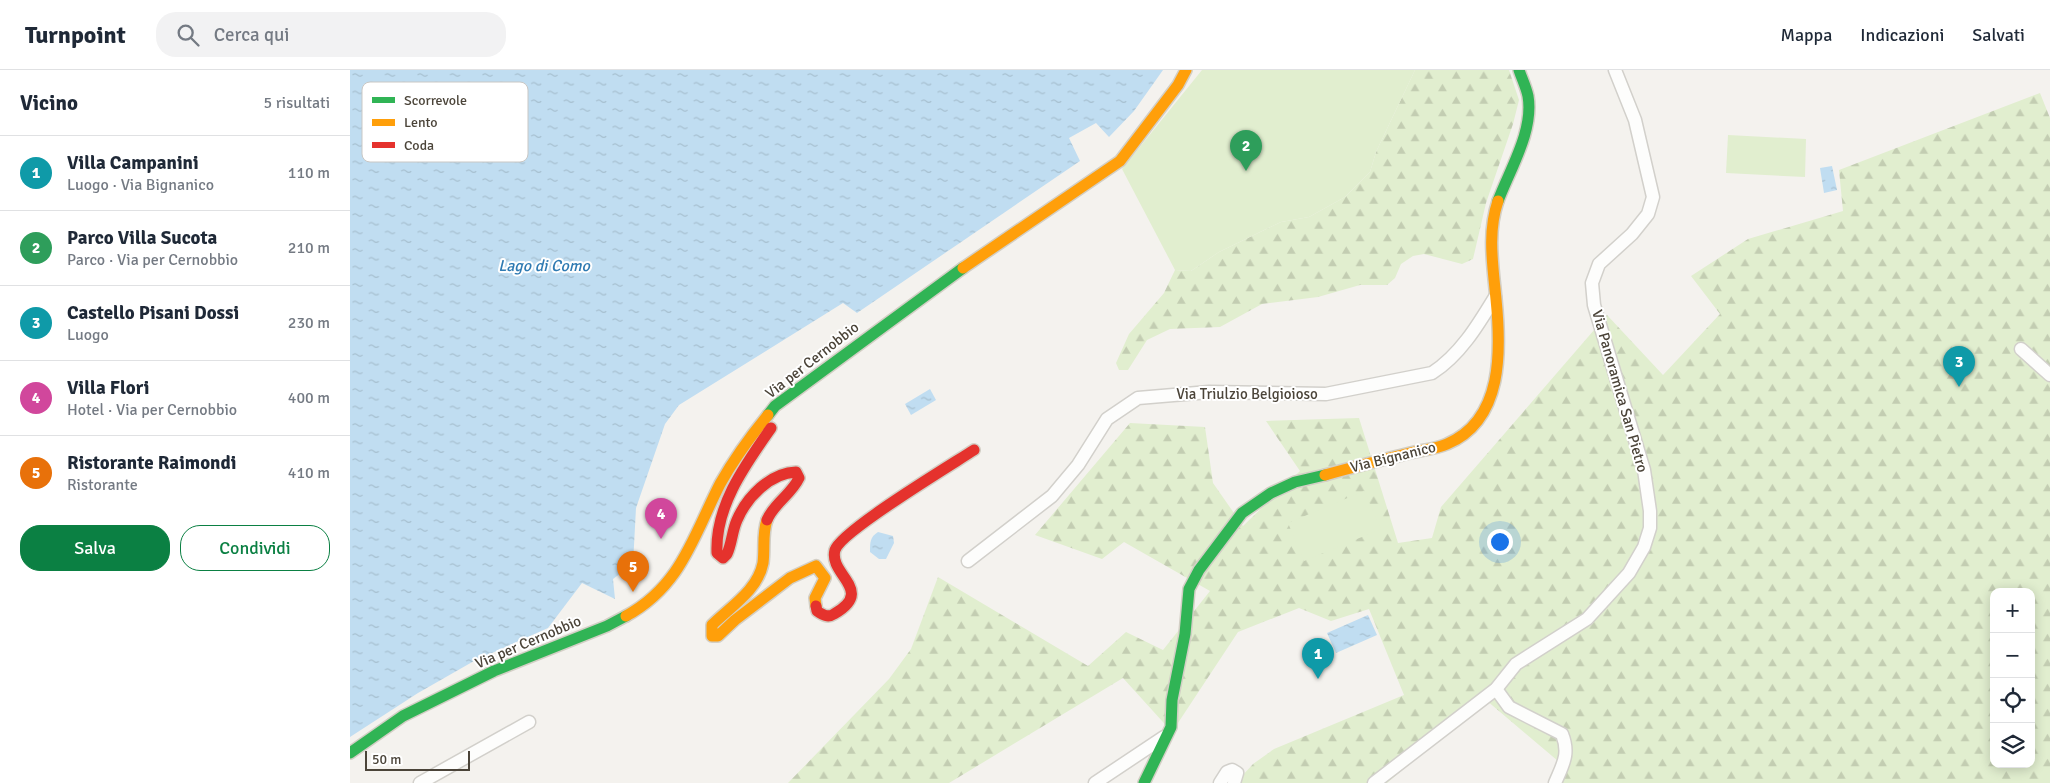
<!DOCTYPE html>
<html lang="it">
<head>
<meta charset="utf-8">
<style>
	body { margin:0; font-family:Signika,sans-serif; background:#f2f2f3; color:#1f2937 }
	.controls { position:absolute; right:15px; bottom:15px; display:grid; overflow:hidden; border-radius:10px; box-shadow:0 2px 12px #0003 }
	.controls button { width:45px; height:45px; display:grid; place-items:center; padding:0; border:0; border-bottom:1px solid #e0e1e3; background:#fff; color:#1f2937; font:25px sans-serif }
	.scale { position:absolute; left:15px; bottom:12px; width:105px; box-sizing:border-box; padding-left:5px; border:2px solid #4b4439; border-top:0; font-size:14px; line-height:18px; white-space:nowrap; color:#4b4439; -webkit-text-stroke:4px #fff; paint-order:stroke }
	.you { position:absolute; left:1149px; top:471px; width:18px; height:18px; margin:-12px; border:4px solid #fff; border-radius:50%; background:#1a73e8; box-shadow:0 0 0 8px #1a73e833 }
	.badge { display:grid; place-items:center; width:32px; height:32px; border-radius:50%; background:#0b8043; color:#fff; font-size:16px; font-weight:700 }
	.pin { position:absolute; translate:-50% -41px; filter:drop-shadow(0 1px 2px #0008) }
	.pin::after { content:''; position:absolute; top:26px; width:18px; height:15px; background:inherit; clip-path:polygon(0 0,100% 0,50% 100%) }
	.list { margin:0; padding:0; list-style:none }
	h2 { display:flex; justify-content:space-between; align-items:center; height:65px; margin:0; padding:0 20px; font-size:21px }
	h2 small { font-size:16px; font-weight:400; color:#747a83 }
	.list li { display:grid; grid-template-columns:32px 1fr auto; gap:15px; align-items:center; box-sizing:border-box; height:75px; padding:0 20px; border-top:1px solid #e0e1e3 }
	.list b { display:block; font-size:19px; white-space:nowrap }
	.list p { margin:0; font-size:16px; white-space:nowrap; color:#747a83 }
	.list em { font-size:16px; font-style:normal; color:#747a83 }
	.actions { display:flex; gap:10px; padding:15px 20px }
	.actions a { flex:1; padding:11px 0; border:1px solid #0b8043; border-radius:20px; text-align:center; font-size:18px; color:#0b8043 }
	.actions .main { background:#0b8043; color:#fff }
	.icon { flex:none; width:28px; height:28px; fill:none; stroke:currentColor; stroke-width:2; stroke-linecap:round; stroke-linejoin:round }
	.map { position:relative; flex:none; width:1700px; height:713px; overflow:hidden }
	header { display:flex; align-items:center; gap:30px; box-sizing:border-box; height:70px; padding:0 25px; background:#fff; border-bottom:1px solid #e0e1e3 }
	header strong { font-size:24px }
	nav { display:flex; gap:28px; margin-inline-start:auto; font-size:18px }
	.search { width:350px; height:45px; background:#f2f2f3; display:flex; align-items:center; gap:12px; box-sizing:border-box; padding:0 18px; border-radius:20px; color:#747a83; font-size:19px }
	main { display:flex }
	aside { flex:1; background:#fff }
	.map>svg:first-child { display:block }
	.forest { fill:url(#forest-firs); fill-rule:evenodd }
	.park { fill:#e1eecf }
	.water { fill:url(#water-ripples) }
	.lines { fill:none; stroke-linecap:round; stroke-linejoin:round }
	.street-casing { stroke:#d2d0cb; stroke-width:15 }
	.fast-casing { stroke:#d3cfc5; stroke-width:14 }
	.slow-casing { stroke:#d3cfc5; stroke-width:14 }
	.jam-casing { stroke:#d3cfc5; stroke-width:14 }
	.street { stroke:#fdfdfc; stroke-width:12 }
	.fast { stroke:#30b455; stroke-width:11 }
	.slow { stroke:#ff9f0a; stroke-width:11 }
	.jam { stroke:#e5322d; stroke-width:11 }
	.labels { text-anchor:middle; stroke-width:4; stroke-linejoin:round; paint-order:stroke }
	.street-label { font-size:15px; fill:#4b4439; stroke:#fff }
	.water-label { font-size:16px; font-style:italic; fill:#2e7ab2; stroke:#fff }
	.key { fill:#fff; stroke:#c9c7c4; stroke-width:1 }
	.key-label { font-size:14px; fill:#4b4439 }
</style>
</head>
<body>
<header>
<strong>Turnpoint</strong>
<div class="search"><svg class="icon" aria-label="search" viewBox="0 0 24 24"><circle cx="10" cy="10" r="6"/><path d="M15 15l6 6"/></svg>Cerca qui</div>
<nav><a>Mappa</a><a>Indicazioni</a><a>Salvati</a></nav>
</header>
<main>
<aside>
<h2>Vicino<small>5 risultati</small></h2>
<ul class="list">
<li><span class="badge" style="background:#0f9aa8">1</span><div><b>Villa Campanini</b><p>Luogo · Via Bignanico</p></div><em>110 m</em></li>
<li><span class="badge" style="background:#2e9e5b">2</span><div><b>Parco Villa Sucota</b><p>Parco · Via per Cernobbio</p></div><em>210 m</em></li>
<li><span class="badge" style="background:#0f9aa8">3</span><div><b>Castello Pisani Dossi</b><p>Luogo</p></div><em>230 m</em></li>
<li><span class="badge" style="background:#d1479c">4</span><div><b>Villa Flori</b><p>Hotel · Via per Cernobbio</p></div><em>400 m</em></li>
<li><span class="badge" style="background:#e8710a">5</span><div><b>Ristorante Raimondi</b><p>Ristorante</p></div><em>410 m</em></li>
</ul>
<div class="actions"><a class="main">Salva</a><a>Condividi</a></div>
</aside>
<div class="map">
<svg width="1700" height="713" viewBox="0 0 1700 713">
	<defs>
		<pattern id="forest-firs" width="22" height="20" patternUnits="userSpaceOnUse" patternTransform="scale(1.25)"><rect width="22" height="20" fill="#e1eecf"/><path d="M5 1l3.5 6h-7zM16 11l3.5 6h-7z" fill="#c3cdb2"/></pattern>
		<pattern id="water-ripples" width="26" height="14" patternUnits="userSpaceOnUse" patternTransform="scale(1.25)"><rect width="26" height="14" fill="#c0ddf1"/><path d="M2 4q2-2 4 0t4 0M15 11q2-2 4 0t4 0" fill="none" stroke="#a6bfcf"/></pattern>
	</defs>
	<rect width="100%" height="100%" fill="#f4f2ee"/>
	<!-- forest -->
	<g class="forest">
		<path d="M1065,0H1159L1169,30L1163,54L1136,133L1123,189L1112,194L1074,184L1063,186L1051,194L1045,208L1037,215H1010L968,227L912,234L870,257L820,259L797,270L778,300H769L766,293L779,264L814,223L825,200L841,201L869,182L931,152L959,147L995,127L1020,102L1026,82Z"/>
		<path d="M1690,23L1700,48V713H1206L1208,691L1136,630L1037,713H890L892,706L903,694L924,679L1054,625L1019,539L981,551L949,538L888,562L822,662L773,608L599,713H438L539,609L561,579L588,507L738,596L776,562L813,580L860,521L774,472L752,489L685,465L780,353L855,357L863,413L893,456L950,401L916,351L1009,348L1048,473L1082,468L1091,437L1257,245L1313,305L1370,244L1341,206L1398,169L1493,141L1489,100ZM1644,522H1681V694H1644Z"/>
	</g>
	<!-- park -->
	<g class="park">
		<path d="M852,0H1065L1026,82L1020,102L995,127L959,147L931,152L869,182L841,201L825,200L772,99Z"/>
		<path d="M1378,65L1456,69L1455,107L1376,103Z"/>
		<path d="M1014,421L1031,459L954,491L938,453Z"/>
	</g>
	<!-- water -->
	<g class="water">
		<path d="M0,0H813L784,41L759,67L746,53L719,68L730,91L507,243L493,233L329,335L315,354L286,438L283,494L263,509L265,529L232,513L198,558L124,591L68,623L0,667Z"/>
		<path d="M1482,96L1487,120L1474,123L1470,98Z"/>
		<path d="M580,319L586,330L561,345L555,334Z"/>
		<path d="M528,462L543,466L544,473L536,489H529L520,482C520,472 520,467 528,462Z"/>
		<path d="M1018,545L1027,565L986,583L977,563Z"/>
	</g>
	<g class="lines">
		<!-- street casing -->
		<g class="street-casing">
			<g id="street">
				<path d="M1671,279L1700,305"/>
				<path d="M618,491L702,426L728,395L757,349L788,328L859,322L976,324L1082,303C1110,285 1128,255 1145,227"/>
				<path d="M1146,619L1159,637L1212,664C1220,684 1213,694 1205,713"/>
				<path d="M70,713L179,652"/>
				<path d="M745,713L814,667"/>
				<path d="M870,713L877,702L882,700L887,703L884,713"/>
				<path d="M1024,713L1146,619L1166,594L1237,549L1279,503L1294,477L1300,458V441L1294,400L1244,235L1242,213L1249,194L1282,164L1298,144L1303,127L1285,50L1265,0"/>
			</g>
		</g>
		<!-- fast casing -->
		<g class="fast-casing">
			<g id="fast">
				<path d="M1148,131C1160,99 1184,61 1178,26C1176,17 1172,9 1169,0"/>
				<path d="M418,345L425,336L613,198"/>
				<path d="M0,683L53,646L144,601L257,556L276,546"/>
				<path d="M794,713L821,657L822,630L835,564L839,519L849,500L892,443L921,423L945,412L975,405"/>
			</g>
		</g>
		<!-- slow casing -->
		<g class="slow-casing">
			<g id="slow">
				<path d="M613,198L770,91L828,15L836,0"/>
				<path d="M975,405C1003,397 1032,390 1060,383C1072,380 1086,379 1097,374C1154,350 1151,279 1146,229C1143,196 1137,163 1148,131"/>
				<path d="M417,450C412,464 415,478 413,493C408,520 380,537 362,555V566H368L385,550L440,508L466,496L475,508L465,528L466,536"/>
				<path d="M276,546C331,516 343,467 370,414C384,389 400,367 418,345"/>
			</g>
		</g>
		<!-- jam casing -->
		<g class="jam-casing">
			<g id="jam">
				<path d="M417,450C424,433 441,425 449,408L446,402C420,403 397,427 387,450C382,461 382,473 377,484L373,488L367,483C365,436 395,395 421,358"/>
				<path d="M466,536L467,541C473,545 478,548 484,544C526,520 478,505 485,480C491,461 601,395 624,380"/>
			</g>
		</g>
		<!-- street -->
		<use href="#street" class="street"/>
		<!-- fast -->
		<use href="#fast" class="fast"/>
		<!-- slow -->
		<use href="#slow" class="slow"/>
		<!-- jam -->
		<use href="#jam" class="jam"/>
	</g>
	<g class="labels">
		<!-- street labels -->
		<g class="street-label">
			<text transform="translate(462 290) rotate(-38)" y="5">Via per Cernobbio</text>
			<text transform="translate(1270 321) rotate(74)" y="5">Via Panoramica San Pietro</text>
			<text x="897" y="329">Via Triulzio Belgioioso</text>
			<text transform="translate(1043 387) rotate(-14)" y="5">Via Bignanico</text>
			<text transform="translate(178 572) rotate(-23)" y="5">Via per Cernobbio</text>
		</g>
		<!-- water labels -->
		<g class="water-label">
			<text x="194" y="201">Lago di Como</text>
		</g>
	</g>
	<!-- legend -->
	<rect x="12" y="12" width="166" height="80" rx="8" class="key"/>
	<rect x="22" y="27" width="23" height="6" fill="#30b455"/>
	<rect x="22" y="49" width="23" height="7" fill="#ff9f0a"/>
	<rect x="22" y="72" width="23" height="6" fill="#e5322d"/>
	<g class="key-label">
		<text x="54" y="35">Scorrevole</text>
		<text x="54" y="57">Lento</text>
		<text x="54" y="80">Coda</text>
	</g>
</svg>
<div class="controls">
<button>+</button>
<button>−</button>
<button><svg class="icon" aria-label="locate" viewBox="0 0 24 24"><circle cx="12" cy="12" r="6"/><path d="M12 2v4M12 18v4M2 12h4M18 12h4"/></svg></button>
<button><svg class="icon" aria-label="layers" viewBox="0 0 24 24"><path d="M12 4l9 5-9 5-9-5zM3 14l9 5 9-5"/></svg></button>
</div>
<div class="scale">50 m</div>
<div class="you"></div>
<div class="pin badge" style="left:968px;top:609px;background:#0f9aa8">1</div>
<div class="pin badge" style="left:896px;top:101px;background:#2e9e5b">2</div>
<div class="pin badge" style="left:1609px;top:317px;background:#0f9aa8">3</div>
<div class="pin badge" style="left:311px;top:469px;background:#d1479c">4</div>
<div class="pin badge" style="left:283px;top:522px;background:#e8710a">5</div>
</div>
</main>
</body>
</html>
